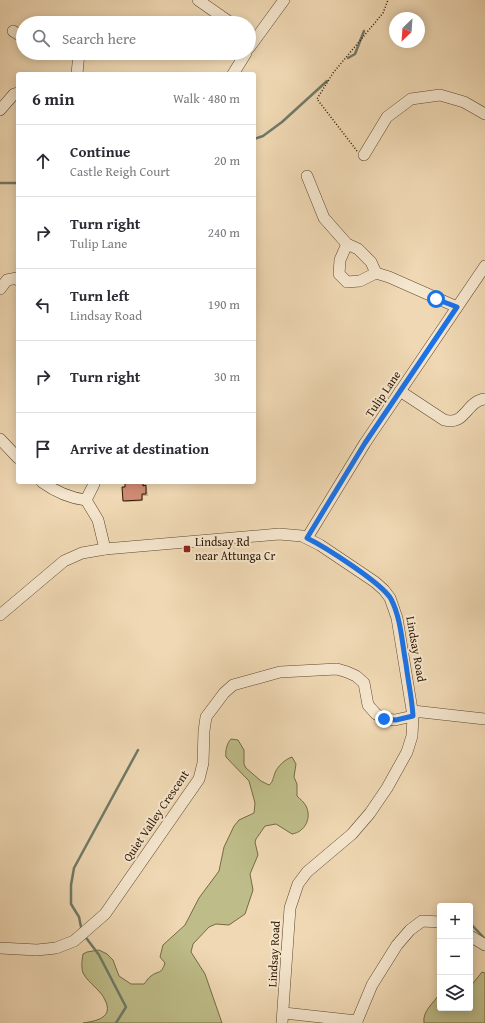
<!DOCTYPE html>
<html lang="en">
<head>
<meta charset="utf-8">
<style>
	body { margin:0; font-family:"Gentium Book Plus",serif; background:#f2f2f3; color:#2b2b33 }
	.controls { position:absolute; right:12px; bottom:12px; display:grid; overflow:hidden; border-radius:4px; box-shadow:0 2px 10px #0003 }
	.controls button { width:36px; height:36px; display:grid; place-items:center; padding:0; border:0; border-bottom:1px solid #e1e1e2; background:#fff; color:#2b2b33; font:20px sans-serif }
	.compass { position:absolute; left:389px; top:12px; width:36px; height:36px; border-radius:50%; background:#fff; box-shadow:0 2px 10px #0003; rotate:205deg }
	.stop { position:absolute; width:12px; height:12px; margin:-9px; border:3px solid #1a73e8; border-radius:50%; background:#fff }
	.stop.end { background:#1a73e8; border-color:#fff; box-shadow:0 1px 4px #0008 }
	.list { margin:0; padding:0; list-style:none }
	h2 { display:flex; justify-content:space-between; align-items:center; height:52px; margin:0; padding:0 16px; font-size:17px }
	h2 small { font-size:13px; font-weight:400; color:#7c7c81 }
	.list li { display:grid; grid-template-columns:26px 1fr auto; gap:12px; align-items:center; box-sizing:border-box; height:72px; padding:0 16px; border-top:1px solid #e1e1e2 }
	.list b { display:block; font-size:15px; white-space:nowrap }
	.list p { margin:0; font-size:13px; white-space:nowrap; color:#7c7c81 }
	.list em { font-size:13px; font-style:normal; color:#7c7c81 }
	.icon { flex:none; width:22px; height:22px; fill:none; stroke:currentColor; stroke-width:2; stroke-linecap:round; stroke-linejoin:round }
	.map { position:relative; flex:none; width:485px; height:1023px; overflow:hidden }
	.search { position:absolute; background:#fff; box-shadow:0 2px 10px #0003; left:16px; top:16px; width:240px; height:44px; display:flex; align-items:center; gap:10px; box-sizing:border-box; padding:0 14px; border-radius:22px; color:#7c7c81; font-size:15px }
	.panel { position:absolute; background:#fff; box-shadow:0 2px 10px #0003; left:16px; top:72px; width:240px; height:412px; border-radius:4px }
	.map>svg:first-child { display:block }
	.green { fill:#bebd89; stroke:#766a44 }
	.shadow { fill:#0003 }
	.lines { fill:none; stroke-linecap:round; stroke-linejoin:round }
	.stream { stroke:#6f7968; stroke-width:2.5 }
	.building { fill:#d18b74; stroke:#2e1700 }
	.minor-casing { stroke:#5e472d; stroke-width:12 }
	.path { stroke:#2e1700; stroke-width:1.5; stroke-dasharray:1 2; stroke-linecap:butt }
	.minor { stroke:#f5e6ce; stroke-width:11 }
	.route { stroke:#1a73e8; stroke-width:5 }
	.poi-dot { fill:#8f2418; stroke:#f5e6ce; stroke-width:1.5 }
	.labels { text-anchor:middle; stroke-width:4; stroke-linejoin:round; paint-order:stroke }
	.street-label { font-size:12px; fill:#2e1700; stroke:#f5e6ce }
	.poi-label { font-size:12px; fill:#2e1700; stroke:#f5e6ce; text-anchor:start }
</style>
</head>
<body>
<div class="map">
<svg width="485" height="1023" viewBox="0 0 485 1023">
	<rect width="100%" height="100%" fill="#efd8b3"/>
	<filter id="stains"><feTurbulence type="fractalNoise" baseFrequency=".005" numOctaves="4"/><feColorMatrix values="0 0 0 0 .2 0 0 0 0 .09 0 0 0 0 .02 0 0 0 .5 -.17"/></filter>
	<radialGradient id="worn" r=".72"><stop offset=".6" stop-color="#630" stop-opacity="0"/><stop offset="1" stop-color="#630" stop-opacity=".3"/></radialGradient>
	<!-- green -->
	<g class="green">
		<path d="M231,739L238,740L244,750V764L246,768L261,781L269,785C273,782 273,778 275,773C277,767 285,759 292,757L296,764L294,777L297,784V796C300,799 304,802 306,806C312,818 305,832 292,834L276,824L265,826L256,839L255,842L258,855L250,874L253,890L245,914L229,925L216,924L209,927L193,944L191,952L205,974L222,1023H83C96,1021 114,1018 105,1000C101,990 89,984 83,973C81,966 82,961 83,954L87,952L99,950L107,954L113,960L119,976L131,984H144C146,982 148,978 151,976C159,970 161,975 165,963L160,957L163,945L185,925L199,898L219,871L224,847L234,826L239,820L254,813L255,803L249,781L226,757C225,751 227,743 231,739Z"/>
		<path d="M482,972L485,973V1023H424C422,1011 434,1003 440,993V1008H470V987Z"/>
	</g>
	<!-- shadow -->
	<path class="shadow" d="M127,482L143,483L147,488L148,496H143V501L126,502L124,501Z"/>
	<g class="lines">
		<!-- stream -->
		<g class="stream">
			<path d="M348,58L355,54L364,31"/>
			<path d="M254,139L263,136L282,122L327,81"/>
			<path d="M0,183H18"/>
			<path d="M470,923L485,939"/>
			<path d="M81,927L79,917L71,904V885L74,868L138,750"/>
			<path d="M84,935L99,955L126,1007L116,1023"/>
		</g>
	</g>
	<!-- building -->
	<path class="building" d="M125,482H143V486L146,485V494H142V500L123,501L122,487H125Z"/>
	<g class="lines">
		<!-- minor casing -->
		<g class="minor-casing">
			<g id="minor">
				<path d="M198,0L231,23"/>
				<path d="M13,31L23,37"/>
				<path d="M249,48L284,0"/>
				<path d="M77,74L79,53"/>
				<path d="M233,74L246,53"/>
				<path d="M0,110L14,94L18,93"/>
				<path d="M364,155L387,117L411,99L440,95L464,102L485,114"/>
				<path d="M307,176L324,218L347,244L358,249L371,262L376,273"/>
				<path d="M347,244L340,260L339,274L347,282L360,281L376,273L389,277L457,307"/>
				<path d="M0,289L7,280L17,278L18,280"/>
				<path d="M400,391L444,420C466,426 466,401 485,399"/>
				<path d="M0,439L18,458"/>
				<path d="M42,482C56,492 69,498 86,500"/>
				<path d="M93,482L94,484L86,500L98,520L105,549"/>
				<path d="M307,538L365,443L485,266"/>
				<path d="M0,615L64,561L82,553L105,549L279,534L302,536L320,545L375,582L384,590L390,598L397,618L413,716L412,736L407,752L387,788L370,813L352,834L307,872L298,884L290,908L282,1023"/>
				<path d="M413,711L485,719"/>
				<path d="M470,936L485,945"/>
				<path d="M0,948L37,950L56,948L74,941L105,914L199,779L203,763L204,731L206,717L224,693L233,685L280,672L337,669L347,672L356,676L364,683L368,705L376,714L385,719L395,720L413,716"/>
				<path d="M284,1013L357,1021"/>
				<path d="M357,1023V1021L372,985L397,945L410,930L422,921L440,922"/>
			</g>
		</g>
		<!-- path -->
		<path class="path" d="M357,151L317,99L333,73L383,13L388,0"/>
		<!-- minor -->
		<use href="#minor" class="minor"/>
	</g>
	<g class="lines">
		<!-- route -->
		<path class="route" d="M384,719L396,720L413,716C412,698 408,681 406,664C402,643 401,618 391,599C382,583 325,547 307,538L365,443L457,307L436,299"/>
	</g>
	<!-- markers -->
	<rect class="poi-dot" x="183" y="545" width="8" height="8" rx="2"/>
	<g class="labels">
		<!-- street labels -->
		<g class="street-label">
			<text transform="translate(383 394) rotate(-56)" y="4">Tulip Lane</text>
			<text transform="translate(416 649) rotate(80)" y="4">Lindsay Road</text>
			<text transform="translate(156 816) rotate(-56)" y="4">Quiet Valley Crescent</text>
			<text transform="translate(274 954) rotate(-87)" y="4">Lindsay Road</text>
		</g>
		<!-- poi labels -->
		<g class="poi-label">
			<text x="195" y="546">Lindsay Rd<tspan x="195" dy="14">near Attunga Cr</tspan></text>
		</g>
	</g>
	<rect width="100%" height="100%" filter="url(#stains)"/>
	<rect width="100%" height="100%" fill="url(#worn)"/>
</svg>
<div class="controls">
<button>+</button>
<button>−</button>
<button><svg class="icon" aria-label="layers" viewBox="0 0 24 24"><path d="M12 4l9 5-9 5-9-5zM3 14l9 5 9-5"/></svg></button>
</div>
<svg class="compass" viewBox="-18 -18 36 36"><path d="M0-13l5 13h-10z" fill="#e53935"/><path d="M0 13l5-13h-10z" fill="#7c7c81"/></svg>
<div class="stop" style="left:436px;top:299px"></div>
<div class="stop end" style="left:384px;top:719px"></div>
<div class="search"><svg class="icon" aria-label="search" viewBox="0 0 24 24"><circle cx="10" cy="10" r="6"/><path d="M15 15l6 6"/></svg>Search here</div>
<section class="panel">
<h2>6 min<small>Walk · 480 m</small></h2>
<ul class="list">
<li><svg class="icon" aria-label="ahead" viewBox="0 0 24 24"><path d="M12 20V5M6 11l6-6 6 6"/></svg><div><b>Continue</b><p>Castle Reigh Court</p></div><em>20 m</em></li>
<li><svg class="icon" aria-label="right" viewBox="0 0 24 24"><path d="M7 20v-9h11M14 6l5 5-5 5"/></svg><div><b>Turn right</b><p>Tulip Lane</p></div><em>240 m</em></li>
<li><svg class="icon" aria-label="left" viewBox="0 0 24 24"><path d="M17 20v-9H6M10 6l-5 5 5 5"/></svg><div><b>Turn left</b><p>Lindsay Road</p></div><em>190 m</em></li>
<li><svg class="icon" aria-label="right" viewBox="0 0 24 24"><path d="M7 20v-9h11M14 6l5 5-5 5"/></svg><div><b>Turn right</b></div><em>30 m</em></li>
<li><svg class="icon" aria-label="arrive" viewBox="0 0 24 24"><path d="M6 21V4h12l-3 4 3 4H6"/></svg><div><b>Arrive at destination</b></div></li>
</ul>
</section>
</div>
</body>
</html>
